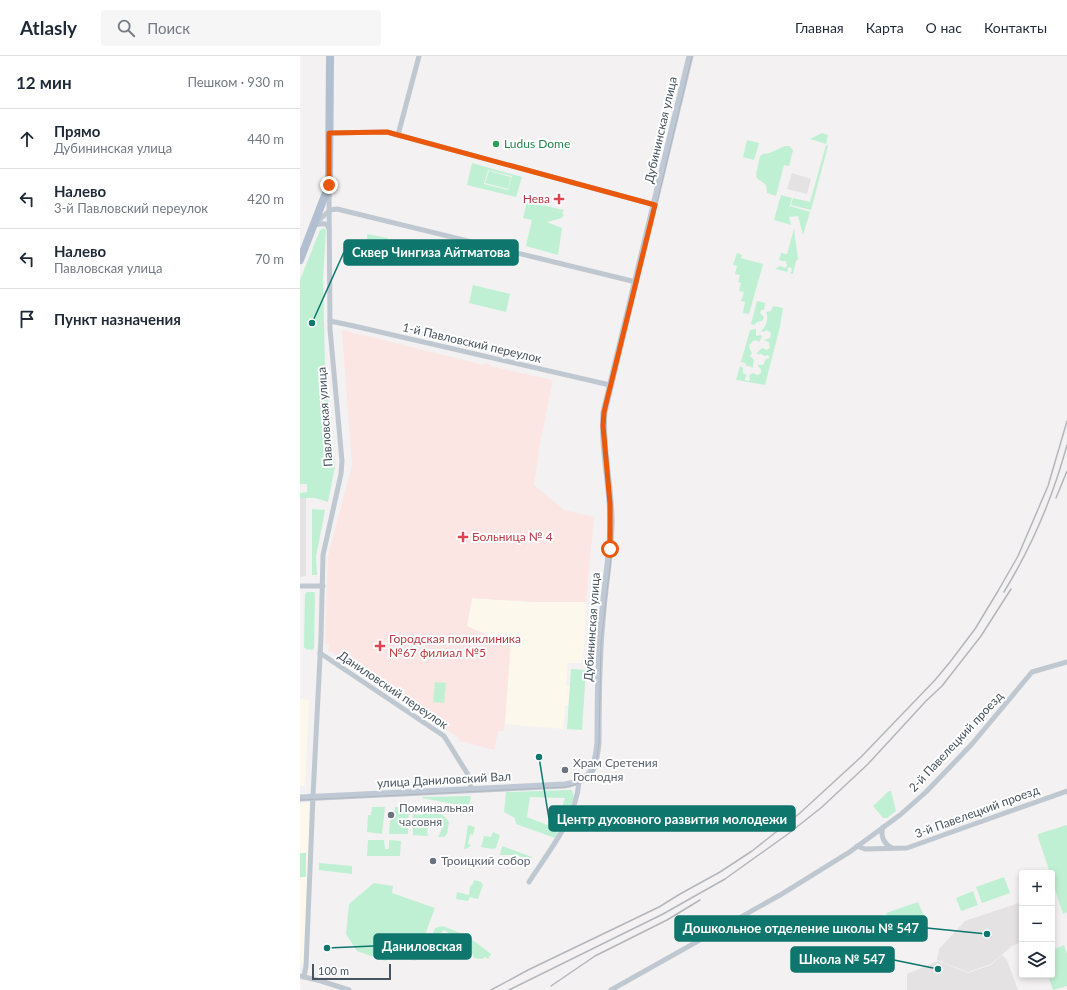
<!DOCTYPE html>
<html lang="ru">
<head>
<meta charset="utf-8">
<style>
	body { margin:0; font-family:Lato,sans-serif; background:#f6f6f7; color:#1f2937 }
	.controls { position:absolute; right:12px; bottom:12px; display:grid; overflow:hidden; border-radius:4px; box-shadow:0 2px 6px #0003 }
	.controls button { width:36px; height:36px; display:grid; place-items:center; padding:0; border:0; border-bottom:1px solid #e0e1e3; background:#fff; color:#1f2937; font:20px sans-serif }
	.scale { position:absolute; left:12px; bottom:10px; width:79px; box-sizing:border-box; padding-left:4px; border:2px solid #48545f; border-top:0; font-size:11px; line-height:14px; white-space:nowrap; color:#48545f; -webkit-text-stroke:3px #fff; paint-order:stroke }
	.stop { position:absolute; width:12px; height:12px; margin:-9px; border:3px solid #ea580c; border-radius:50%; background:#fff }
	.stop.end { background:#ea580c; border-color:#fff; box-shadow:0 1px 4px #0008 }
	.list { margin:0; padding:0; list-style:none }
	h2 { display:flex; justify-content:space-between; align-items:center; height:52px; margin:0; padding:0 16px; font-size:17px }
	h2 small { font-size:13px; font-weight:400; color:#747a83 }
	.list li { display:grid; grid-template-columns:26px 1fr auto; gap:12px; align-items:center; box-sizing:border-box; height:60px; padding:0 16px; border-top:1px solid #e0e1e3 }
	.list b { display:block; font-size:15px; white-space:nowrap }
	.list p { margin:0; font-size:13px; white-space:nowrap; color:#747a83 }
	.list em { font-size:13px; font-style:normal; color:#747a83 }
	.icon { flex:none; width:22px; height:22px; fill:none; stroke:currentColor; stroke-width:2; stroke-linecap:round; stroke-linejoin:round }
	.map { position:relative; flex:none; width:767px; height:934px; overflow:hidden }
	header { display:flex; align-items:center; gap:24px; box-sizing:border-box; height:56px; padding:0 20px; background:#fff; border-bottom:1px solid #e0e1e3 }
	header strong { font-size:19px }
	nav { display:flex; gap:22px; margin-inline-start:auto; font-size:14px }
	.search { width:280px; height:36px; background:#f6f6f7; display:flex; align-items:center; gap:10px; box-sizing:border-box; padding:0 14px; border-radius:4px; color:#747a83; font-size:15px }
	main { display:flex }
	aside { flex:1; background:#fff }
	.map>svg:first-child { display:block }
	.commercial { fill:#fdf8ec }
	.education { fill:#e4e2e3 }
	.medical { fill:#fce6e3 }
	.green { fill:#c0f0d4; fill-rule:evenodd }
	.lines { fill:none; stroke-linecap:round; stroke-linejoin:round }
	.minor { stroke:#bfc8d0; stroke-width:5 }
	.secondary { stroke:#bfc9d5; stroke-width:7 }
	.primary { stroke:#b1bfd0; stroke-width:8 }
	.tram { stroke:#b3b6bb; stroke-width:1 }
	.rail { stroke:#b3b6bb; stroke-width:1.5 }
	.route { stroke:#ea580c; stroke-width:5 }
	.leisure-dot { fill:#2e9e5b; stroke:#fff; stroke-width:1.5 }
	.health-dot { fill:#e0444e; stroke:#fff; stroke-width:1.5 }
	.worship-dot { fill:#6b7280; stroke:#fff; stroke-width:1.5 }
	.labels { text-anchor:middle; stroke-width:4; stroke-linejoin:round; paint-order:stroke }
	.street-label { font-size:12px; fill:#48545f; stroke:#fff }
	.leisure-label { font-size:12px; fill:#27864d; stroke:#fff; text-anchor:start }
	.health-label { font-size:12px; fill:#be3a42; stroke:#fff; text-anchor:start }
	.worship-label { font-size:12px; fill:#5b616d; stroke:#fff; text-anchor:start }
	.leader { fill:none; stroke:#0f766e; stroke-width:1.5 }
	.callout-dot { fill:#0f766e; stroke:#fff; stroke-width:1.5 }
	.callout { fill:#0f766e; stroke:#0f766e; stroke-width:1.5 }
	.callout-label { font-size:13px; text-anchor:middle; font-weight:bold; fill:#fff }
</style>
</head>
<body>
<header>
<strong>Atlasly</strong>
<div class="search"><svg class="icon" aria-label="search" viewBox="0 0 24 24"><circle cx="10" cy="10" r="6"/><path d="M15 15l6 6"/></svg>Поиск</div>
<nav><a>Главная</a><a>Карта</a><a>О нас</a><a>Контакты</a></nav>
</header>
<main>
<aside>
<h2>12 мин<small>Пешком · 930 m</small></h2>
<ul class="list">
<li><svg class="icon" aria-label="ahead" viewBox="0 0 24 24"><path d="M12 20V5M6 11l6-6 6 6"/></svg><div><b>Прямо</b><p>Дубининская улица</p></div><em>440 m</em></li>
<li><svg class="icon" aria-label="left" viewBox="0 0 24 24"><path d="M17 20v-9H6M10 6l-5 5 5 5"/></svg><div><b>Налево</b><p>3-й Павловский переулок</p></div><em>420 m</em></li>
<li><svg class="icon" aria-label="left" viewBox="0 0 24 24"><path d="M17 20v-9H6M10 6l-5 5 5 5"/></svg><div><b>Налево</b><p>Павловская улица</p></div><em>70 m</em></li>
<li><svg class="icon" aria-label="arrive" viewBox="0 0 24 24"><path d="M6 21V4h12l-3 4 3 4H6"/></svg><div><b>Пункт назначения</b></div></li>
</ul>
</aside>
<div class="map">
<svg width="767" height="934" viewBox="0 0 767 934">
	<rect width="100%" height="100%" fill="#f3f1f1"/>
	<!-- commercial -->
	<g class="commercial">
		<path d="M172,542L234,546H286L284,592L282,607H268L266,629L270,630L268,649L265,650L263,673L205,668L211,585L194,582L167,570Z"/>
		<path d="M0,643L9,644L5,730H0Z"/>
		<path d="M9,746V821L4,906L0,910V747Z"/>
	</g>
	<!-- education -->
	<g class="education">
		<path d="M492,117L511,123L507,138L487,133Z"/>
		<path d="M0,442H6V520L0,521Z"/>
		<path d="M722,846V886L712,890L691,908L668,916L637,904L639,893L665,865Z"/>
		<path d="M702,899L707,904L718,934H607V918L638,905L668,917L691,909Z"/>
	</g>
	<!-- medical -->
	<path class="medical" d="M42,274L184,309L185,307L190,309V310L253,324L240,387L234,429L264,454L294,461L286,546H234L172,542L167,570L194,582L211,585L204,675H198L194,694L160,685L159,682L32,596L28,595L29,588L25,587L28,500L52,409Z"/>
	<!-- green -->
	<g class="green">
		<path d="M522,77L528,79L526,88L510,83Z"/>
		<path d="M447,84L459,87L454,104L443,101Z"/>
		<path d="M526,89L528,90L511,154L491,149L493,142L510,146Z"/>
		<path d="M485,90H489L493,94L489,110L484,109L476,140L467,137L466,129L457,122L456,118L460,100L463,98L469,97Z"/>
		<path d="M172,107L222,121L216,141L167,129ZM188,114L212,120L208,134L184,128Z"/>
		<path d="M189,115L211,121L208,133L185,127Z"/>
		<path d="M481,139L492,142L486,163L490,150L510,156L503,179L498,160L489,161L491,169L474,164Z"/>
		<path d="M227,146L264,154L262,158H264L262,162L247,166L262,172L258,199L226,190L232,164L223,162Z"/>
		<path d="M24,172L26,174L23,223L25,310L35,410L28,446L15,442H0V437L7,436V428H0V224L20,174Z"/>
		<path d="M494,173L498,203L496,205L493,218L490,217L492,215L491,211L487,212L488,216L475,213L480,210L485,212L487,210L486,205H481L479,203L481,199L480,197L487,198Z"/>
		<path d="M67,178L88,182L84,203L68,199Z"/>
		<path d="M437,197L442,199L441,202L463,208L449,258L443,257L445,246L441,245L444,236L439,235L441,227L438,226L440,219L435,218L437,210L433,209Z"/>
		<path d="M173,229L210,238L206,256L169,247Z"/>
		<path d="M457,245L465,247L464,254H461L460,257L464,261L462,265L457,266L454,269L451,268Z"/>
		<path d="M473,250L483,252L480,271L465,329L436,324L440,310L443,312V317L447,319L445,322V324L449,325L450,323L449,320L452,317L458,319L461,317V313L457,309H463L466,303L470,302L468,299L465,300L461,298H456L462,292L467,294L470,292L469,286L464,284L470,282L471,277L467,274L463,276L461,275C466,271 469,262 466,256L471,255Z"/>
		<path d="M456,273V280L461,279L462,281L459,286L456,284L453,285L449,289L450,293L452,297L450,300L454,304L453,308V312L449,310H446L445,307L441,306L450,274Z"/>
		<path d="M12,453L25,454L16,501L17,519H12Z"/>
		<path d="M7,536H14L15,537L14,592L12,594L6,593L4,591L5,538Z"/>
		<path d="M271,613L286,614L282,674L267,673Z"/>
		<path d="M135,626L146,627L144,647L133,646Z"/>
		<path d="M269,734H272L274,742L255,782L216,768L215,762L204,756L206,736ZM230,741L265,742L255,772L227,761Z"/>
		<path d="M589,735H591L596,755L587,762H583L573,750Z"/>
		<path d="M171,740L169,751L122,742L123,741Z"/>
		<path d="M72,751H85L82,778L67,776L68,759H71Z"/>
		<path d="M95,751H105L109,753L108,778H89L90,764L94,763Z"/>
		<path d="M123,755L143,759L149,766L147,778L144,781H138C141,775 144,772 138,766C125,764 127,771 128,780L113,779V758L122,759Z"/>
		<path d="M168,769L175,771L173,779L170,778L168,788L171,789L168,792L164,793Z"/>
		<path d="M767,769V856L763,858L752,824V817H750L738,781V778Z"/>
		<path d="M193,776L200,779L196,792L192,793L181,791L184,780L191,781Z"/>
		<path d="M68,784H84L85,793H89V784L101,785L100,800H67Z"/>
		<path d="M202,790L232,801L231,805L217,799H200Z"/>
		<rect x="0" y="797" width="6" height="24"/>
		<path d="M19,807L52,810V818L19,814Z"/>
		<path d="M704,821L710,837L682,847L676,831Z"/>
		<path d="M174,824L181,826L183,829L178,843L170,841L168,845L156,843L157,836L169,839L170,829L172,830Z"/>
		<path d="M74,827L93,830L92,837L135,852L115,905L95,898L85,905L57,895L46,878L49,848Z"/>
		<path d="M673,835L678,849L661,855L656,842Z"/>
		<path d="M618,846L624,860L592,872L586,857Z"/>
		<path d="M142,870C158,874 178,887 191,898L188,903L185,901L182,903L174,902L171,894C163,895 161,890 154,890L152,887L153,882L150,878L144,874L138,880L135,887L130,885L135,872Z"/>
		<path d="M764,889L767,898V930L753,934L748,919H752V894Z"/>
	</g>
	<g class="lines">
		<!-- minor -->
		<g class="minor">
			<path d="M29,77L87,76L355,149"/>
			<path d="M98,79L119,0"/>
			<path d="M16,167L30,154L37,153L336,226"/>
			<path d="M14,169C20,168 27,165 29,173"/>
			<path d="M30,265L54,270L310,329"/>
			<path d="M0,530H23"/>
			<path d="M20,597L144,680L167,717L170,725L171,733"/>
			<path d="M583,771C580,780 584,788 592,792"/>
			<path d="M557,790L565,793L607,792L767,735"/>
			<path d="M229,826C248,796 276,763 279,726"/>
			<path d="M0,920L21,925L49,934"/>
			<path d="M4,921L6,910L13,740L21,581L23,499L41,418L42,405L30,273L29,133"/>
			<path d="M311,934L480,839L551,795L600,759L626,736L672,688L732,616L767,606"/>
		</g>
		<!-- secondary -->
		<path class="secondary" d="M0,742L265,729C293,724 295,713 298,687C298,647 298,606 302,565C304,532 311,499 311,465C311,429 301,392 304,356L390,0"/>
		<!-- primary -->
		<path class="primary" d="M0,204L29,129L30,0"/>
		<!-- tram -->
		<path class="tram" d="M0,744L265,731C293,726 296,713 299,687L301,587L311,501L313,466L312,448L305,370L306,356L313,322L338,226L392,0"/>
		<!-- rail -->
		<g class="rail">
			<path d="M756,442L767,415"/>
			<path d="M704,536C732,490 753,441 767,389"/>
			<path d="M251,930L295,900L367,864L400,844"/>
			<path d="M191,934L228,914L359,851L380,838L420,816L452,795L500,757L561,701L635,624L650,606L675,573L698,535L718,500L748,430L767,365"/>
			<path d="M209,934L363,858L425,823L488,778L522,751L568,708L626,645L642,630L681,580L711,533"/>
		</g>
	</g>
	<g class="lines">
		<!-- route -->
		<path class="route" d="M29,129V77L87,76L355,149L304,356L303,370L310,448V493"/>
	</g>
	<!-- markers -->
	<circle class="leisure-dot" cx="196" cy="88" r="4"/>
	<g class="health-dot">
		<path d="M257 137h4v4h4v4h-4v4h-4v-4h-4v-4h4z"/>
		<path d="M161 475h4v4h4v4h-4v4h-4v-4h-4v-4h4z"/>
		<path d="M78 584h4v4h4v4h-4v4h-4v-4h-4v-4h4z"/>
	</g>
	<g class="worship-dot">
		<circle cx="265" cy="714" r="4"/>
		<circle cx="91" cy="759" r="4"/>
		<circle cx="133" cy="805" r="4"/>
	</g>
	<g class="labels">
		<!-- street labels -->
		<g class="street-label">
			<text transform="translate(361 74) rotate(-77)" y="4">Дубининская улица</text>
			<text transform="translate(172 287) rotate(13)" y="4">1-й Павловский переулок</text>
			<text transform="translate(25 361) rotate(-94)" y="4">Павловская улица</text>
			<text transform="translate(292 571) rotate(-86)" y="4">Дубининская улица</text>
			<text transform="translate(93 634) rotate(34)" y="4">Даниловский переулок</text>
			<text transform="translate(656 686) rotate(-47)" y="4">2-й Павелецкий проезд</text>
			<text transform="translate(144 724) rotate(-3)" y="4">улица Даниловский Вал</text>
			<text transform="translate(677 756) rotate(-20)" y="4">3-й Павелецкий проезд</text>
		</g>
		<!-- leisure labels -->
		<g class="leisure-label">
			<text x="204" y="92">Ludus Dome</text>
		</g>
		<!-- health labels -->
		<g class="health-label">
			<text x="250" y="147" text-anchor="end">Нева</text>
			<text x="172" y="485">Больница № 4</text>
			<text x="89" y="587">Городская поликлиника<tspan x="89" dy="14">№67 филиал №5</tspan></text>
		</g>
		<!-- worship labels -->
		<g class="worship-label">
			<text x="273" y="711">Храм Сретения<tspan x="273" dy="14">Господня</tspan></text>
			<text x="99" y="756">Поминальная<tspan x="99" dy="14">часовня</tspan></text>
			<text x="141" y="809">Троицкий собор</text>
		</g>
	</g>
	<!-- callouts -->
	<path class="leader" d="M12 267L44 196M239 701L249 763M687 878L627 872M27 892L74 890M638 913L594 904"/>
	<g class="callout-dot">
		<circle cx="12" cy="267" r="4"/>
		<circle cx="239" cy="701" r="4"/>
		<circle cx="687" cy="878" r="4"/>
		<circle cx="27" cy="892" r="4"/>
		<circle cx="638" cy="913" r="4"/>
	</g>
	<g class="callout">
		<rect x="44" y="184" width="174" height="25" rx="4"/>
		<rect x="249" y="750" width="246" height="25" rx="4"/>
		<rect x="375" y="860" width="252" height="25" rx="4"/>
		<rect x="74" y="878" width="97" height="25" rx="4"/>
		<rect x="491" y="891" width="103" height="25" rx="4"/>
	</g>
	<g class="callout-label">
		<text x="131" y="201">Сквер Чингиза Айтматова</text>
		<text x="372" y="768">Центр духовного развития молодежи</text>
		<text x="501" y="877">Дошкольное отделение школы № 547</text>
		<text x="122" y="895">Даниловская</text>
		<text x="542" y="908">Школа № 547</text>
	</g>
</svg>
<div class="controls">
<button>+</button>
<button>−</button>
<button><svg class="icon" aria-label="layers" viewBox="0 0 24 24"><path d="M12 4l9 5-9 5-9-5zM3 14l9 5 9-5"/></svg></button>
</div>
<div class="scale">100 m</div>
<div class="stop" style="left:310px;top:493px"></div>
<div class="stop end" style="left:29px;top:129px"></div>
</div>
</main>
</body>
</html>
